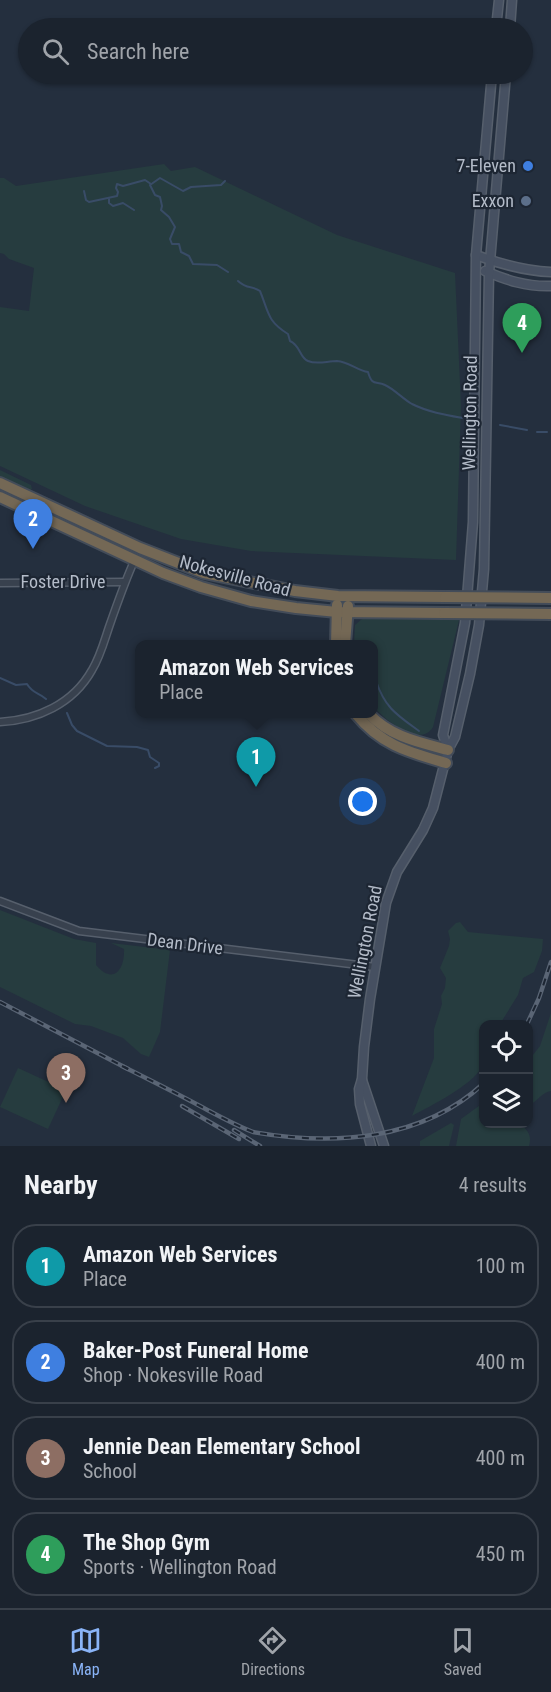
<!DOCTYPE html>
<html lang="en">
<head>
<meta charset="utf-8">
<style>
	body { margin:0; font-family:"Roboto Condensed",sans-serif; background:#242b36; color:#f1f3f6 }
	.controls { position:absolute; right:18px; bottom:18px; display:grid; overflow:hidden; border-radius:12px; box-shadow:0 2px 4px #0004 }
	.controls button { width:54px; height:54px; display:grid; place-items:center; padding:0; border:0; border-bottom:2px solid #39404a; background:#1b232e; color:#f1f3f6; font:30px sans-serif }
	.you { position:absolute; left:363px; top:802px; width:21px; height:21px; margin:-15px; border:4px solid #fff; border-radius:50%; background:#1a73e8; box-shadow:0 0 0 9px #1a73e833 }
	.badge { display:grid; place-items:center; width:39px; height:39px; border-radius:50%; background:#8ab4f8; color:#fff; font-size:20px; font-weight:700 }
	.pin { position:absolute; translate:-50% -50px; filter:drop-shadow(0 2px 3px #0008) }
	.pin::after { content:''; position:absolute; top:32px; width:21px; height:18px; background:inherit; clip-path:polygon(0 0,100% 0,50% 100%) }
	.popup { position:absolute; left:135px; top:640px; width:243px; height:78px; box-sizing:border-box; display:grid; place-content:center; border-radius:12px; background:#1b232e; filter:drop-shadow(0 2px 4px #0005); font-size:20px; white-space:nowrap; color:#a0a4aa }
	.popup b { font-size:22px; color:#f1f3f6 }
	.popup::after { content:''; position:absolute; left:50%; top:100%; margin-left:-12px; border:12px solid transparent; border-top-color:#1b232e }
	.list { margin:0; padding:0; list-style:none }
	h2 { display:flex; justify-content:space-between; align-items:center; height:78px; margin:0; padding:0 24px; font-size:26px }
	h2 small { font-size:20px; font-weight:400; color:#a0a4aa }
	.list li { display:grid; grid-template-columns:39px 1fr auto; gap:18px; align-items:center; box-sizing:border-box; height:84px; margin:0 12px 12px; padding:0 12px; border:2px solid #39404a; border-radius:24px }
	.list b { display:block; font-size:22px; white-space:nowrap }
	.list p { margin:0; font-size:20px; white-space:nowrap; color:#a0a4aa }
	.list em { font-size:20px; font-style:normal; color:#a0a4aa }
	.icon { flex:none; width:33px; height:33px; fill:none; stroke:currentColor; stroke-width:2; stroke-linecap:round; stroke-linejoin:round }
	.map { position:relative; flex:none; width:551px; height:1146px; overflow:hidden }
	.search { position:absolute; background:#1b232e; box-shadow:0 2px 4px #0004; left:18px; right:18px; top:18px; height:66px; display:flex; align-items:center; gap:15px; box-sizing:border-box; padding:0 21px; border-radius:33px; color:#a0a4aa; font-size:22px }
	.sheet { height:462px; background:#1b232e }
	nav { display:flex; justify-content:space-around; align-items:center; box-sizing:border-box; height:84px; border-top:2px solid #39404a; background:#1b232e; font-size:16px; color:#a0a4aa }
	nav a { display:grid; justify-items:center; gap:3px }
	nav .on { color:#8ab4f8 }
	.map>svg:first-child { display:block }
	.green { fill:#263c3f }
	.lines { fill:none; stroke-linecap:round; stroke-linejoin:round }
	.stream { stroke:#394c67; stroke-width:2 }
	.street-casing { stroke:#565f6c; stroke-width:9 }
	.secondary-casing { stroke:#565f6c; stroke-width:11 }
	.highway-casing { stroke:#434c59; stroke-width:14 }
	.street { stroke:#38414e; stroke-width:6 }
	.secondary { stroke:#465061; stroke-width:8 }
	.highway { stroke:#746855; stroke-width:10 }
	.rail-casing { stroke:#5a6575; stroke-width:4.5 }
	.rail { stroke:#1d2633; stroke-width:2; stroke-dasharray:7; stroke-linecap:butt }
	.highway-bridge-casing { stroke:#434c59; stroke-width:14; stroke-linecap:butt }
	.highway-bridge { stroke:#746855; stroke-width:10 }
	.shop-dot { fill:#3f7fe0; stroke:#1d2633; stroke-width:2 }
	.service-dot { fill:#5c6f8a; stroke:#1d2633; stroke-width:2 }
	.labels { text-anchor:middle; stroke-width:4.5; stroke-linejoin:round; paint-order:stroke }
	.poi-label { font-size:18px; fill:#b4bcc9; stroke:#1d2633; text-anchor:end }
	.street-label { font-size:18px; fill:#b4bcc9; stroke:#1d2633 }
</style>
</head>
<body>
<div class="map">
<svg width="551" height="1146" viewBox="0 0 551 1146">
	<rect width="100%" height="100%" fill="#242f3e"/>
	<!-- green -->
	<g class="green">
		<path d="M164,164L171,171L195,167L337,235L455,273L461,406L456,560L251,551L181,539L85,506L0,466V307L29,311L34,268L9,259L4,254L0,253V178H4L16,186Z"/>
		<path d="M0,470L31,485L32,489L30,490L0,476Z"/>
		<path d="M367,618L459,620L433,727C420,749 384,719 373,706V644H354L355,625L362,619Z"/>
		<path d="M0,910L74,939L96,943V965C113,985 125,970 124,949L111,943L170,950L160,1032L149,1057L141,1054L123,1038L91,1026L75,1024L0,987Z"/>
		<path d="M460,922L468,932L543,939L542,951L534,972L523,978L518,995L500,1024H484C484,1035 486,1058 482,1067C471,1086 432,1105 412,1116L434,1058V1029L442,1004L441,996L445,988L446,978L440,968L449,946L450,939L448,931L456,923Z"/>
		<path d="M551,1013V1091C542,1092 537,1102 529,1105V1060L540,1046Z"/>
		<path d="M18,1068L66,1090L48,1129L0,1107Z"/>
		<path d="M483,1103L484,1124H521C528,1132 532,1134 529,1146H456L461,1119Z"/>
		<path d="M451,1123L454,1125L449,1146H420V1141Z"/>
	</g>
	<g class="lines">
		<!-- stream -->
		<g class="stream">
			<path d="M225,181L221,185L191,187L183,191L160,178L150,185L155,195L160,197L162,206L161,210L169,217L175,227L170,239L172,244H179L181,252L189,256L193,264L217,265L228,272"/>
			<path d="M84,191L86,200L89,202L117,196L118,192L116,188L117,184L123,186L145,180L151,184"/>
			<path d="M109,199V203L113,206L123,203L134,210"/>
			<path d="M238,281C248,290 251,285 260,291C269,313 267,321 288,334L290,341C301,346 299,357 308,361C317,365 327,361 337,361C349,362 357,370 368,372C372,386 375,381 385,385C394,389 403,399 412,404C428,412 446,415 463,418"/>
			<path d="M500,425L527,430"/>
			<path d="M537,432H547"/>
			<path d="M0,678L16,685L27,684C33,694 38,692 46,699"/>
			<path d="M376,681C385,708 397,715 419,731"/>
			<path d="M67,713L72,725L77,731L107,746L137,747L148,750L150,757L159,763V766L155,768"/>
		</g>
		<!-- street casing -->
		<g class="street-casing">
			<g id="street">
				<path d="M0,583L124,582"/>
				<path d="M0,722C37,720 73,704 92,670C100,657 104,642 109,627C117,604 125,581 135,559"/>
				<path d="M0,901L79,931L375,967"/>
			</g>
		</g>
		<!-- secondary casing -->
		<g class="secondary-casing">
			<g id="secondary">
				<path d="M496,28L499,0"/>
				<path d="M510,28L512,0"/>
				<path d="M476,255C500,264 525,271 551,272"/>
				<path d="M485,271C506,280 527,287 551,286"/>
				<path d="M448,750L443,735L465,623L473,522L476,255L492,74"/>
				<path d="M362,1080L384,1146"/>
				<path d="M371,1146L360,1104L359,1089L362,1079L364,1047L370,999L386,903L397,872L423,830L433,808L448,750L455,737L470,674L479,625L484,569L489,273L506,74"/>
			</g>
		</g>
		<!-- highway casing -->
		<g class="highway-casing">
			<g id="highway">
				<path d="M0,483L140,548L204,573L295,591L338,596L445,597"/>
				<path d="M0,497L163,573L201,587L251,601L296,608L337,612L444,613"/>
				<path d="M336,644L337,605"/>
				<path d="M345,644L348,606"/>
				<path d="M356,714C381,745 409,752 446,763"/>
				<path d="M369,714C391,737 418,742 448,750"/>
			</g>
		</g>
		<!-- street -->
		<use href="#street" class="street"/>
		<!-- secondary -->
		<use href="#secondary" class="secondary"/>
		<!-- highway -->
		<use href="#highway" class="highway"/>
		<!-- rail casing -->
		<g class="rail-casing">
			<g id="rail">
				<path d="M0,1002L128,1069"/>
				<path d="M527,1024L539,998L551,962"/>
				<path d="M122,1066C148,1079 174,1092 200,1106C217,1115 235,1125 253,1132C333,1146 422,1141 484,1083"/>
				<path d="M182,1106L239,1139"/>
				<path d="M234,1130L260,1146"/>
			</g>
		</g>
		<!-- rail -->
		<use href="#rail" class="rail"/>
		<!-- highway-bridge casing -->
		<g class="highway-bridge-casing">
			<g id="highway-bridge">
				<path d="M445,597L551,598"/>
				<path d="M444,613L551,614"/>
			</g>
		</g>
		<!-- highway-bridge -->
		<use href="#highway-bridge" class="highway-bridge"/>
	</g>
	<!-- markers -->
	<circle class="shop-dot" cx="528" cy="166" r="6"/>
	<circle class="service-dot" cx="526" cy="201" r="6"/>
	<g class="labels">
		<!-- poi labels -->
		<g class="poi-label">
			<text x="516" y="172">7-Eleven</text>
			<text x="514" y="207">Exxon</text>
		</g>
		<!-- street labels -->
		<g class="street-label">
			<text transform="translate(470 413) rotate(-89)" y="6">Wellington Road</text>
			<text transform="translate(235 576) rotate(15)" y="6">Nokesville Road</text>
			<text x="63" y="588">Foster Drive</text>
			<text transform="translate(365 942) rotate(-79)" y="6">Wellington Road</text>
			<text transform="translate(185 944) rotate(7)" y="6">Dean Drive</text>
		</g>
	</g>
</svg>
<div class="controls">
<button><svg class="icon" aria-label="locate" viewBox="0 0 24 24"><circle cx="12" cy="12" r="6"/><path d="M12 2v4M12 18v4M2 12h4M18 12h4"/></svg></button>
<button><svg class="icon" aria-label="layers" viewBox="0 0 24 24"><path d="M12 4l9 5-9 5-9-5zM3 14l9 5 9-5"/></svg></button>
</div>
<div class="you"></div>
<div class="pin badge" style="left:256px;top:787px;background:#0f9aa8">1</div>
<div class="popup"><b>Amazon Web Services</b>Place</div>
<div class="pin badge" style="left:33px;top:549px;background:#3f7fe0">2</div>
<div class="pin badge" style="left:66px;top:1103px;background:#8d6e63">3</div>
<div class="pin badge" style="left:522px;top:353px;background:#2e9e5b">4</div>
<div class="search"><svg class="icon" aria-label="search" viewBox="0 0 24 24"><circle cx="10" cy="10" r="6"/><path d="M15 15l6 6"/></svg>Search here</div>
</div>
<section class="sheet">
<h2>Nearby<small>4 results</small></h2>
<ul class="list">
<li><span class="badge" style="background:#0f9aa8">1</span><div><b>Amazon Web Services</b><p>Place</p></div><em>100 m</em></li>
<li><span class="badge" style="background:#3f7fe0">2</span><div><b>Baker-Post Funeral Home</b><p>Shop · Nokesville Road</p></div><em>400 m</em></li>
<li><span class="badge" style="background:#8d6e63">3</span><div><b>Jennie Dean Elementary School</b><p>School</p></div><em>400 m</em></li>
<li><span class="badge" style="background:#2e9e5b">4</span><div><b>The Shop Gym</b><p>Sports · Wellington Road</p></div><em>450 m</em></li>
</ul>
</section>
<nav>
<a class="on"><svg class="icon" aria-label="map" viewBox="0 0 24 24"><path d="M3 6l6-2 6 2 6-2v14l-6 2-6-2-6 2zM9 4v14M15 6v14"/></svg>Map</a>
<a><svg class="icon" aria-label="directions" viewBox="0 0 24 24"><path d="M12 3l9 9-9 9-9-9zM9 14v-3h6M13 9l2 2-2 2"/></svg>Directions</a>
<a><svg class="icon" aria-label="saved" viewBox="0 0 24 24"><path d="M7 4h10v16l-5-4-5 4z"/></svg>Saved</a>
</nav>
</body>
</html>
